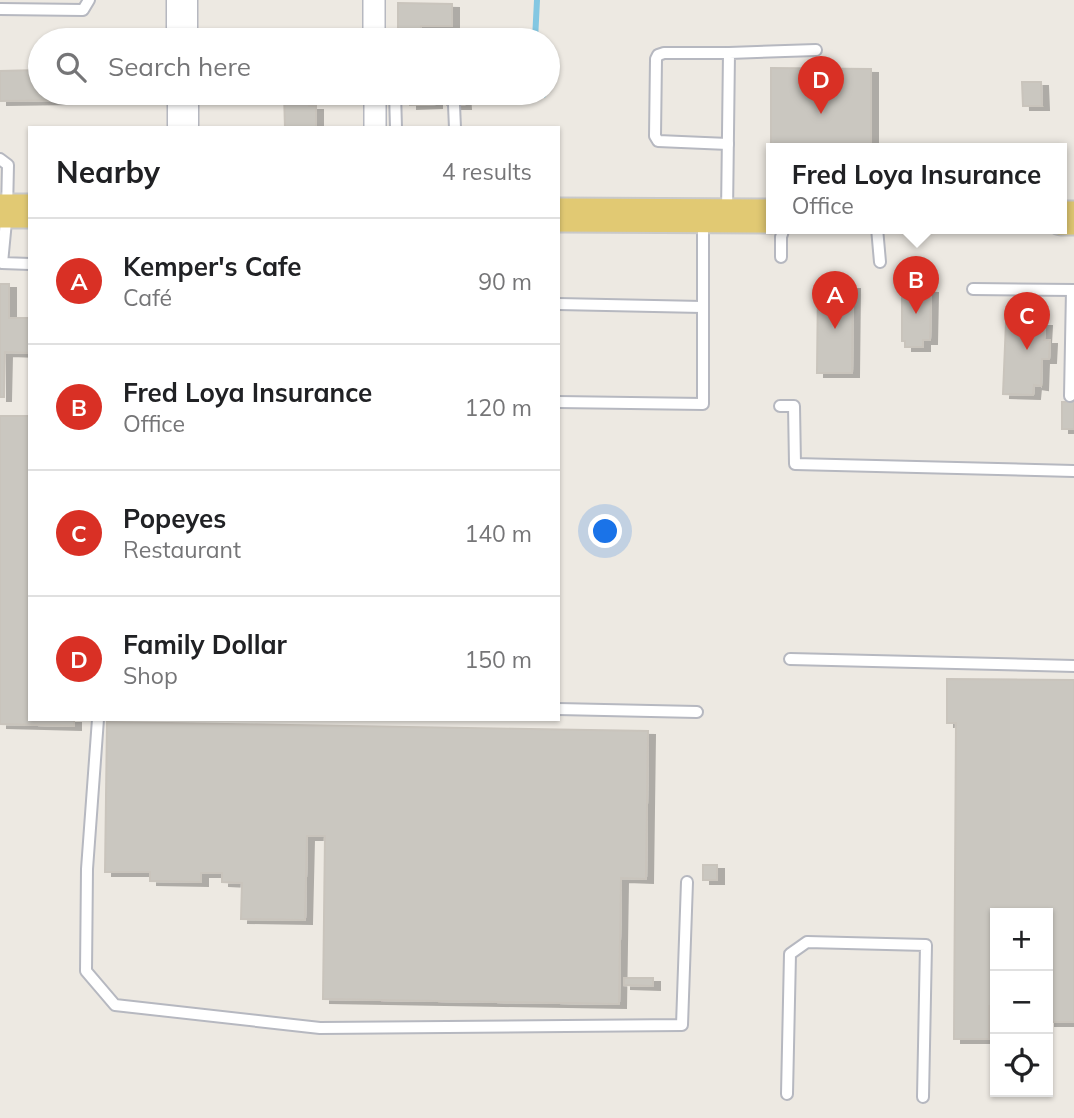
<!DOCTYPE html>
<html lang="en">
<head>
<meta charset="utf-8">
<style>
	body { margin:0; font-family:Mulish,sans-serif; background:#f6f6f6; color:#202124 }
	.controls { position:absolute; right:21px; bottom:21px; display:grid; overflow:hidden; border-radius:0px; box-shadow:0 2px 5px #0004 }
	.controls button { width:63px; height:63px; display:grid; place-items:center; padding:0; border:0; border-bottom:2px solid #e0e0e0; background:#fff; color:#202124; font:35px sans-serif }
	.you { position:absolute; left:606px; top:532px; width:24px; height:24px; margin:-18px; border:5px solid #fff; border-radius:50%; background:#1a73e8; box-shadow:0 0 0 10px #1a73e833 }
	.badge { display:grid; place-items:center; width:46px; height:46px; border-radius:50%; background:#d93025; color:#fff; font-size:23px; font-weight:700 }
	.pin { position:absolute; translate:-50% -58px; filter:drop-shadow(0 2px 4px #0008) }
	.pin::after { content:''; position:absolute; top:37px; width:24px; height:21px; background:inherit; clip-path:polygon(0 0,100% 0,50% 100%) }
	.popup { position:absolute; left:766px; top:143px; width:301px; height:91px; box-sizing:border-box; display:grid; place-content:center; border-radius:0px; background:#fff; filter:drop-shadow(0 2px 5px #0005); font-size:23px; white-space:nowrap; color:#757577 }
	.popup b { font-size:26px; color:#202124 }
	.popup::after { content:''; position:absolute; left:50%; top:100%; margin-left:-14px; border:14px solid transparent; border-top-color:#fff }
	.list { margin:0; padding:0; list-style:none }
	h2 { display:flex; justify-content:space-between; align-items:center; height:91px; margin:0; padding:0 28px; font-size:30px }
	h2 small { font-size:23px; font-weight:400; color:#757577 }
	.list li { display:grid; grid-template-columns:46px 1fr auto; gap:21px; align-items:center; box-sizing:border-box; height:126px; padding:0 28px; border-top:2px solid #e0e0e0 }
	.list b { display:block; font-size:26px; white-space:nowrap }
	.list p { margin:0; font-size:23px; white-space:nowrap; color:#757577 }
	.list em { font-size:23px; font-style:normal; color:#757577 }
	.icon { flex:none; width:38px; height:38px; fill:none; stroke:currentColor; stroke-width:2; stroke-linecap:round; stroke-linejoin:round }
	.map { position:relative; flex:none; width:1074px; height:1118px; overflow:hidden }
	.search { position:absolute; background:#fff; box-shadow:0 2px 5px #0004; left:28px; top:28px; width:532px; height:77px; display:flex; align-items:center; gap:18px; box-sizing:border-box; padding:0 24px; border-radius:38px; color:#757577; font-size:26px }
	.panel { position:absolute; background:#fff; box-shadow:0 2px 5px #0004; left:28px; top:126px; width:532px; height:595px; border-radius:0px }
	.map>svg:first-child { display:block }
	.lines { fill:none; stroke-linecap:round; stroke-linejoin:round }
	.stream { stroke:#83c7e2; stroke-width:6 }
	.building { fill:#cac7c0; stroke:#c9c4bc; stroke-width:2; filter:url(#shadow) }
	.lane-casing { stroke:#b6b8c0; stroke-width:14 }
	.street-casing { stroke:#b6b8c0; stroke-width:24 }
	.secondary-casing { stroke:#b6b8c0; stroke-width:33 }
	.primary-casing { stroke:#c9c9c9; stroke-width:37 }
	.lane { stroke:#fff; stroke-width:10 }
	.street { stroke:#fff; stroke-width:21 }
	.secondary { stroke:#fff; stroke-width:30 }
	.primary { stroke:#e1c973; stroke-width:33 }
</style>
</head>
<body>
<div class="map">
<svg width="1074" height="1118" viewBox="0 0 1074 1118">
	<defs>
		<filter id="shadow"><feDropShadow dx="7" dy="4" stdDeviation="0" flood-color="#0004"/></filter>
	</defs>
	<rect width="100%" height="100%" fill="#ede9e2"/>
	<g class="lines">
		<!-- stream -->
		<g class="stream">
			<path d="M535,40L537,0"/>
			<path d="M543,93V95"/>
		</g>
	</g>
	<!-- building -->
	<g class="building">
		<path d="M398,3L452,4V26H421L420,34H398Z"/>
		<path d="M771,68L871,69V148H771Z"/>
		<path d="M40,70V93H66V100L0,101V71Z"/>
		<path d="M1022,82H1041L1042,106H1023Z"/>
		<path d="M284,93H309V106H316V128H285Z"/>
		<path d="M410,93H435V104L410,105Z"/>
		<path d="M446,93H463L464,105H447Z"/>
		<path d="M0,284H9V318H30V353L5,352L4,397H0Z"/>
		<path d="M818,285H853L852,373H817Z"/>
		<path d="M902,288L931,289L930,340H923V347H905V341H902Z"/>
		<path d="M1015,318L1038,319V322H1045L1044,340H1050L1049,359H1042L1041,386L1034,385L1033,395L1003,394L1006,322H1015Z"/>
		<rect x="1062" y="402" width="12" height="27"/>
		<path d="M0,416H30V719H74V726L0,724Z"/>
		<path d="M947,679L1074,680V1022H1048V913H995V1006H989V1039H954L956,723H947Z"/>
		<path d="M107,722L648,731L646,879L621,878L619,1004L323,999L325,836H307L305,920L241,919L242,883L222,882V873H201V882L150,881V872H105Z"/>
		<rect x="703" y="865" width="14" height="15"/>
		<path d="M624,978H653V986L624,985Z"/>
	</g>
	<g class="lines">
		<!-- lane casing -->
		<g class="lane-casing">
			<g id="lane">
				<path d="M0,9L83,10L89,0"/>
				<path d="M395,93L396,128"/>
				<path d="M454,105L455,128"/>
				<path d="M728,144L658,141L655,136L656,59L658,55L664,53H729"/>
				<path d="M0,159L8,165L7,211L2,263L30,264"/>
				<path d="M727,213L729,53L816,50"/>
				<path d="M877,228L880,262"/>
				<path d="M781,257V237L784,228"/>
				<path d="M973,289L1074,290"/>
				<path d="M558,304L702,307"/>
				<path d="M1070,396L1072,290"/>
				<path d="M558,402L703,404V219"/>
				<path d="M780,406H794L795,464L1074,471"/>
				<path d="M790,659L1074,666"/>
				<path d="M558,709L697,712"/>
				<path d="M98,719L87,869L86,971L115,1005L320,1028L682,1025L687,882"/>
				<path d="M787,1094L790,954L807,942L926,945L923,1097"/>
			</g>
		</g>
		<!-- street casing -->
		<g class="street-casing">
			<g id="street">
				<path d="M374,0V40"/>
				<path d="M375,93V128"/>
			</g>
		</g>
		<!-- secondary casing -->
		<g class="secondary-casing">
			<g id="secondary">
				<path d="M182,0V40"/>
				<path d="M183,93V128"/>
			</g>
		</g>
		<!-- primary casing -->
		<g class="primary-casing">
			<g id="primary">
				<path d="M0,211H30"/>
				<path d="M558,215L771,216"/>
				<path d="M1061,218H1074"/>
			</g>
		</g>
		<!-- lane -->
		<use href="#lane" class="lane"/>
		<!-- street -->
		<use href="#street" class="street"/>
		<!-- secondary -->
		<use href="#secondary" class="secondary"/>
		<!-- primary -->
		<use href="#primary" class="primary"/>
	</g>
</svg>
<div class="controls">
<button>+</button>
<button>−</button>
<button><svg class="icon" aria-label="locate" viewBox="0 0 24 24"><circle cx="12" cy="12" r="6"/><path d="M12 2v4M12 18v4M2 12h4M18 12h4"/></svg></button>
</div>
<div class="you"></div>
<div class="pin badge" style="left:835px;top:329px">A</div>
<div class="pin badge" style="left:916px;top:314px">B</div>
<div class="popup"><b>Fred Loya Insurance</b>Office</div>
<div class="pin badge" style="left:1027px;top:350px">C</div>
<div class="pin badge" style="left:821px;top:114px">D</div>
<div class="search"><svg class="icon" aria-label="search" viewBox="0 0 24 24"><circle cx="10" cy="10" r="6"/><path d="M15 15l6 6"/></svg>Search here</div>
<section class="panel">
<h2>Nearby<small>4 results</small></h2>
<ul class="list">
<li><span class="badge">A</span><div><b>Kemper's Cafe</b><p>Café</p></div><em>90 m</em></li>
<li><span class="badge">B</span><div><b>Fred Loya Insurance</b><p>Office</p></div><em>120 m</em></li>
<li><span class="badge">C</span><div><b>Popeyes</b><p>Restaurant</p></div><em>140 m</em></li>
<li><span class="badge">D</span><div><b>Family Dollar</b><p>Shop</p></div><em>150 m</em></li>
</ul>
</section>
</div>
</body>
</html>
